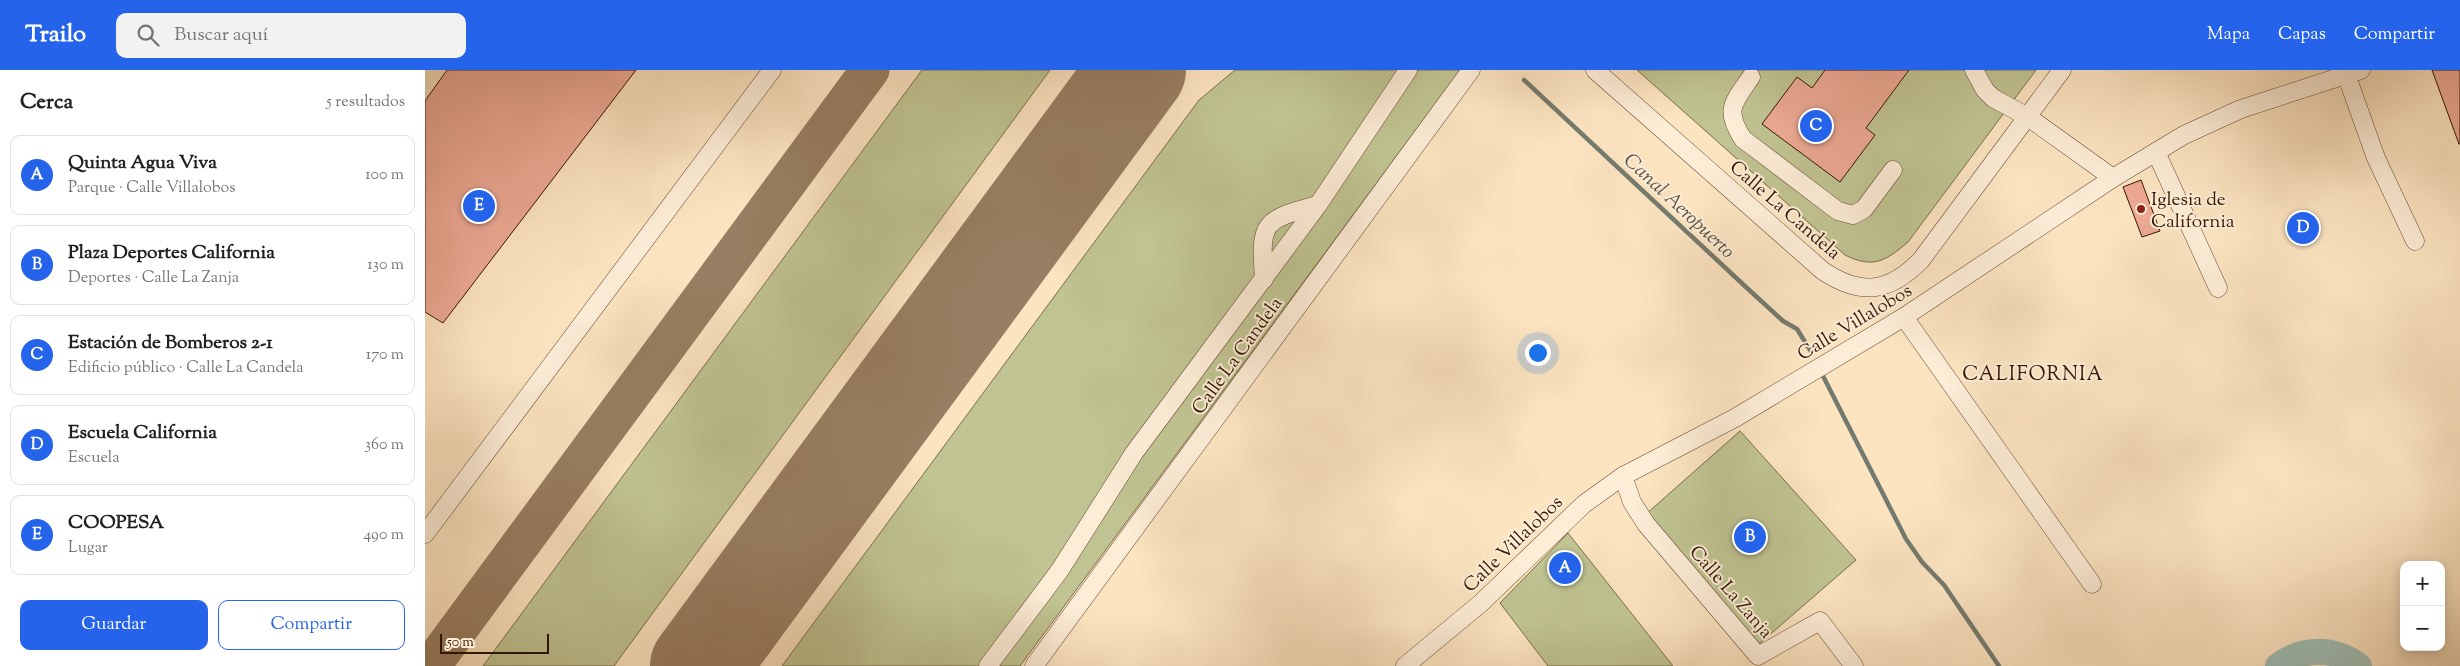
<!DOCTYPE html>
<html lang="es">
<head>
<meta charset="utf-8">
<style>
	body { margin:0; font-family:"Sorts Mill Goudy",serif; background:#f2f2f2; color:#202124 }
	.controls { position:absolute; right:15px; bottom:15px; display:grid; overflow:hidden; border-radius:10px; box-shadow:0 2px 12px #0003 }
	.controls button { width:45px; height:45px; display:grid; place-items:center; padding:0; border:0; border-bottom:1px solid #e0e0e0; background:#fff; color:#202124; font:25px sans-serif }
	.scale { position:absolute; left:15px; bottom:12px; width:109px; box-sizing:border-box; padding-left:5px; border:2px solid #331702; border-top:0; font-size:14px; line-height:18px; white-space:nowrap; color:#331702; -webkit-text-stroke:4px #fdedd7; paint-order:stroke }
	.you { position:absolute; left:1112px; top:282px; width:18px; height:18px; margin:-12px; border:4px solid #fff; border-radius:50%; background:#1a73e8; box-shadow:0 0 0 8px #1a73e833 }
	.badge { display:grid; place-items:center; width:32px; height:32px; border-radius:50%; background:#2563eb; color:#fff; font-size:16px; font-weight:700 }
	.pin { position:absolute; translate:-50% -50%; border:2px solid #fff; box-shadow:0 1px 5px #0006 }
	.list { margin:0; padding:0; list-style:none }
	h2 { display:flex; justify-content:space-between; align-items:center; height:65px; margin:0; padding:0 20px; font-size:21px }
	h2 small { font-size:16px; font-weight:400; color:#757577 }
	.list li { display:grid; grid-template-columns:32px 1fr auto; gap:15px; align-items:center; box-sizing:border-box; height:80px; margin:0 10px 10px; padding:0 10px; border:1px solid #e0e0e0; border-radius:10px }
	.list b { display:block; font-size:19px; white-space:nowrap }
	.list p { margin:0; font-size:16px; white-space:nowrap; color:#757577 }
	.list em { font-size:16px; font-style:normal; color:#757577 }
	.actions { display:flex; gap:10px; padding:15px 20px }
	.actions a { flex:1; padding:11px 0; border:1px solid #2563eb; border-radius:10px; text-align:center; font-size:18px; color:#2563eb }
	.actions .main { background:#2563eb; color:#fff }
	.icon { flex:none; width:28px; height:28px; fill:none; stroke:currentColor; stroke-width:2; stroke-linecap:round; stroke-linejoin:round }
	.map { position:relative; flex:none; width:2035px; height:596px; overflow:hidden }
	header { display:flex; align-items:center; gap:30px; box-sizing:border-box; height:70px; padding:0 25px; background:#2563eb; color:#fff }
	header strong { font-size:24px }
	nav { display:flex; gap:28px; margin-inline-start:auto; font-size:18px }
	.search { width:350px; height:45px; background:#f2f2f2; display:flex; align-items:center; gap:12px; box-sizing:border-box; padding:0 18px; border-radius:10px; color:#757577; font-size:19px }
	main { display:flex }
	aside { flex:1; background:#fff }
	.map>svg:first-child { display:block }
	.green { fill:#c0c492; stroke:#7a6e4a }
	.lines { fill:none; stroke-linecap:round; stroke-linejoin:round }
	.stream { stroke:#747b6e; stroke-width:4.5 }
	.river { stroke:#9fbeb6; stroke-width:26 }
	.taxiway { stroke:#987e62; stroke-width:39 }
	.runway { stroke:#987e62; stroke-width:98 }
	.building { fill:#eda994; stroke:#331702 }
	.minor-casing { stroke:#654a32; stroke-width:19 }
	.minor { stroke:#fdedd7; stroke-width:18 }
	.poi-dot { fill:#8f2418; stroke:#fdedd7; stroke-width:2 }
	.labels { text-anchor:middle; stroke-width:4; stroke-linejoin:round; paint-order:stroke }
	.poi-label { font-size:19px; fill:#331702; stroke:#fdedd7; text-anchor:start }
	.street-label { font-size:19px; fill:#331702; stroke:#fdedd7 }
	.water-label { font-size:20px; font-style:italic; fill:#595141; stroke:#fdedd7 }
	.neighbourhood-label { font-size:20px; letter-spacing:1px; fill:#331702; stroke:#fdedd7 }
</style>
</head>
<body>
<header>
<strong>Trailo</strong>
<div class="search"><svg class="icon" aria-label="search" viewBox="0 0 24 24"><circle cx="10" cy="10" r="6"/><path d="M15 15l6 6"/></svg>Buscar aquí</div>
<nav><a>Mapa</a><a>Capas</a><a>Compartir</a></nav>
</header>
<main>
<aside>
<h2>Cerca<small>5 resultados</small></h2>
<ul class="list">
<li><span class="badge">A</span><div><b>Quinta Agua Viva</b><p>Parque · Calle Villalobos</p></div><em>100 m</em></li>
<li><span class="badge">B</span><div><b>Plaza Deportes California</b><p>Deportes · Calle La Zanja</p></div><em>130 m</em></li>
<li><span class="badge">C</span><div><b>Estación de Bomberos 2-1</b><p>Edificio público · Calle La Candela</p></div><em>170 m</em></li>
<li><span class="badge">D</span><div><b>Escuela California</b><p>Escuela</p></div><em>360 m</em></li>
<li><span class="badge">E</span><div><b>COOPESA</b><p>Lugar</p></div><em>490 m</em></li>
</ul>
<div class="actions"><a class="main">Guardar</a><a>Compartir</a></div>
</aside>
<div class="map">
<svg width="2035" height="596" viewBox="0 0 2035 596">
	<rect width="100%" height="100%" fill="#fce4c1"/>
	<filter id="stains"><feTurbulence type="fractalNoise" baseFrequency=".004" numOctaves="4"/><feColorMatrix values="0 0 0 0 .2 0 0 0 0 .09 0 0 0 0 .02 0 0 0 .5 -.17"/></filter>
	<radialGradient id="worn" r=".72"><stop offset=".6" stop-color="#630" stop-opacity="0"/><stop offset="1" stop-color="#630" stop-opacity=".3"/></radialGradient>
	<!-- green -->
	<g class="green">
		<path d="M497,0H625L189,596H58Z"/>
		<path d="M810,0H1035L595,596H357L774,30Z"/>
		<path d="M1212,0H1611L1483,172C1461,191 1448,199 1420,185Z"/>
		<path d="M1315,361L1431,490L1334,574L1220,445Z"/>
		<path d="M1143,463L1248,596H1123L1075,533Z"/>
	</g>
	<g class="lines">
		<!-- stream -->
		<g class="stream">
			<path d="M1099,10L1322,218L1358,251L1372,259L1387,283"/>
			<path d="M1397,304L1481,469L1497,492L1519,515L1574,596"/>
		</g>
		<!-- river -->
		<path class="river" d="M1853,596C1878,577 1909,577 1934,596"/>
		<!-- taxiway -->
		<g class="taxiway">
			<path d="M647,88L736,0"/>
			<path d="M6,596L445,0"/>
		</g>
		<!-- runway -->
		<path class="runway" d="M274,596L712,0"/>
	</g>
	<!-- building -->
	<g class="building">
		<path d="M22,0H211L18,253L0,242V31Z"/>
		<path d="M1400,0H1484L1441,58L1450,65L1415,112L1337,54L1372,7L1387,18Z"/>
		<path d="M2007,0H2035V74H2034Z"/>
		<path d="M1716,110L1735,161L1717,167L1698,117Z"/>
	</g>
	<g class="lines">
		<!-- minor casing -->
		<g class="minor-casing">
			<g id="minor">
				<path d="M1170,0L1398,201C1436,226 1464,223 1496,190L1637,0"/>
				<path d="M1549,0L1560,20L1568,28L1603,47L1688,108"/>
				<path d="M1921,4L1951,88L1990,171"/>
				<path d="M1326,7C1308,33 1299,40 1318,69L1413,141L1428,145L1439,139L1468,100"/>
				<path d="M1731,82L1793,218"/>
				<path d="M839,209C835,152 837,150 893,135"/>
				<path d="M1479,247L1667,514"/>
				<path d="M1198,406L1207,432L1221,454L1333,586L1395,551L1429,596"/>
				<path d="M0,464L347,0"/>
				<path d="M563,596L635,500L709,383L893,135L983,0"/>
				<path d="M609,596L1046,0"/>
				<path d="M980,596L1056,533L1159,434L1198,406L1310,348L1479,247L1688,108L1759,65L1816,39L1936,0"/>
			</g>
		</g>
		<!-- minor -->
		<use href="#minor" class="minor"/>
	</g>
	<!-- markers -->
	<circle class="poi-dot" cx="1716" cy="139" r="5"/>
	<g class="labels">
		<!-- poi labels -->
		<g class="poi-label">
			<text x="1726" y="135">Iglesia de<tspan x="1726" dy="22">California</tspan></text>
		</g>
		<!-- street labels -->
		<g class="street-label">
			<text transform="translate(1361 139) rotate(41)" y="7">Calle La Candela</text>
			<text transform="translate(1429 251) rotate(-31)" y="7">Calle Villalobos</text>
			<text transform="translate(811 285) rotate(-54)" y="7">Calle La Candela</text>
			<text transform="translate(1087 473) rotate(-44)" y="7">Calle Villalobos</text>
			<text transform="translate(1307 521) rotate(49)" y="7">Calle La Zanja</text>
		</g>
		<!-- water labels -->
		<g class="water-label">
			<text transform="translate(1255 135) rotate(43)" y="7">Canal Aeropuerto</text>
		</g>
		<!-- neighbourhood labels -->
		<g class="neighbourhood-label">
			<text x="1608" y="310">CALIFORNIA</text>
		</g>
	</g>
	<rect width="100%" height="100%" filter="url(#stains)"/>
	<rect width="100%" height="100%" fill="url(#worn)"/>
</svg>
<div class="controls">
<button>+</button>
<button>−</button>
</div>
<div class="scale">50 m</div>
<div class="you"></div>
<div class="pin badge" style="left:1140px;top:498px">A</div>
<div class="pin badge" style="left:1325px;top:467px">B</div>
<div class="pin badge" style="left:1391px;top:56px">C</div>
<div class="pin badge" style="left:1878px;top:158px">D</div>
<div class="pin badge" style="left:54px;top:136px">E</div>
</div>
</main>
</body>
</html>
